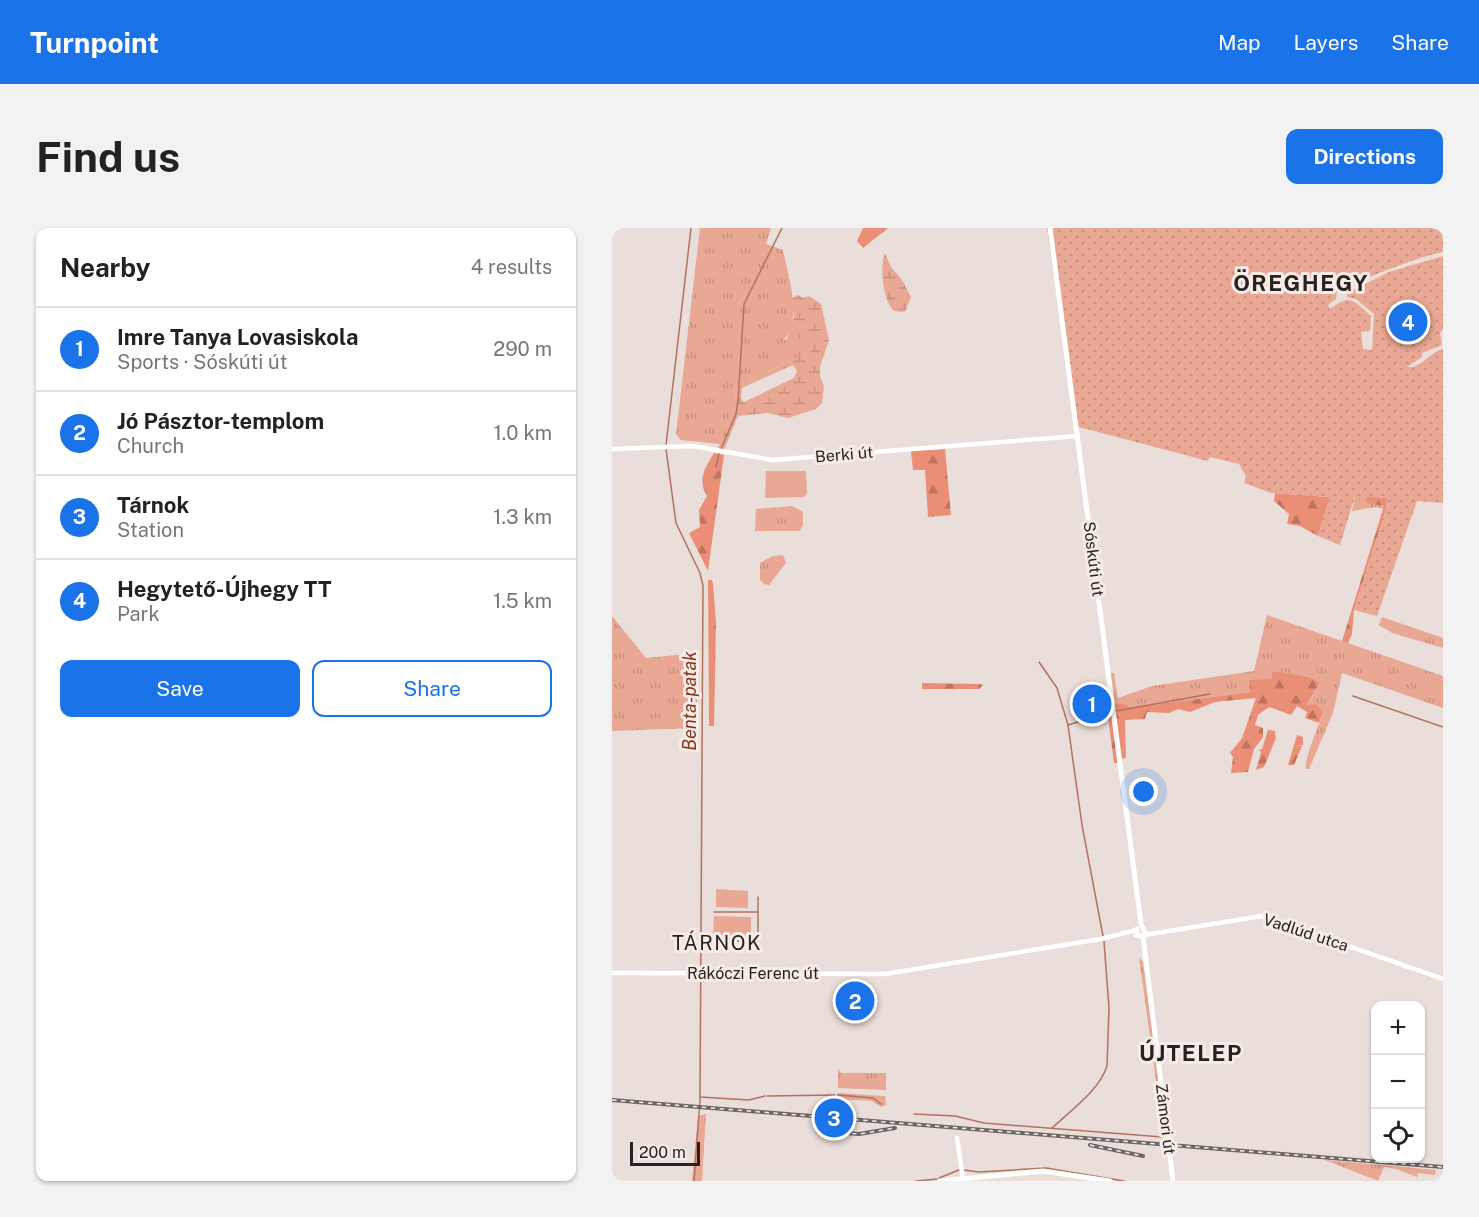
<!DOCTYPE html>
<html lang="en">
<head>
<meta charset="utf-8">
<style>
	body { margin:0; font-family:"Public Sans",sans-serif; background:#f2f2f2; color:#222 }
	.controls { position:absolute; right:18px; bottom:18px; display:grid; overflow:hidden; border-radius:12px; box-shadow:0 2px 4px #0004 }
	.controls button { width:54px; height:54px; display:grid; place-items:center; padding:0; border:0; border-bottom:2px solid #e0e0e0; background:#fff; color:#222; font:30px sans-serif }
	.scale { position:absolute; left:18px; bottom:15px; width:70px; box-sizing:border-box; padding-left:6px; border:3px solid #272221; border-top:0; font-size:16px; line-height:21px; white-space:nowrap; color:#272221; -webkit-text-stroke:4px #f7ebe7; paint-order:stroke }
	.you { position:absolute; left:532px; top:564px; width:21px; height:21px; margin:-15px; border:4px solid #fff; border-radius:50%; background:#1a73e8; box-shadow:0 0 0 9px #1a73e833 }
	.badge { display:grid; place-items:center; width:39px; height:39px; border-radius:50%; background:#1a73e8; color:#fff; font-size:20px; font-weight:700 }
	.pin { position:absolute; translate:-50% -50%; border:3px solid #fff; box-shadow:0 2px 6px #0006 }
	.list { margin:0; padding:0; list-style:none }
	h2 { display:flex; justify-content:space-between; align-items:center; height:78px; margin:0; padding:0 24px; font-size:26px }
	h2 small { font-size:20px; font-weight:400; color:#767676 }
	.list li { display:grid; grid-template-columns:39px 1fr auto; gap:18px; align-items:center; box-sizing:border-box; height:84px; padding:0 24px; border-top:2px solid #e0e0e0 }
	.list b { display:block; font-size:22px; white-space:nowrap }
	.list p { margin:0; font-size:20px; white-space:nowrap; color:#767676 }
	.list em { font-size:20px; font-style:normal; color:#767676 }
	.actions { display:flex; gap:12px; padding:18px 24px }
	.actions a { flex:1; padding:14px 0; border:2px solid #1a73e8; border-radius:12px; text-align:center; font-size:21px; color:#1a73e8 }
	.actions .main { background:#1a73e8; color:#fff }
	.icon { flex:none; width:33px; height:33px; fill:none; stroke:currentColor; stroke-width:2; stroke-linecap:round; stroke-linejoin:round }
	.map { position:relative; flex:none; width:831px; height:953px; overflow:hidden; border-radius:12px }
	header { display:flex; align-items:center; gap:36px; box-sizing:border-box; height:84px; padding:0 30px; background:#1a73e8; color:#fff }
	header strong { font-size:28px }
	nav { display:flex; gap:33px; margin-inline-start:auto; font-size:21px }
	.intro { display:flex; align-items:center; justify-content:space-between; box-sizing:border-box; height:144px; padding:0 36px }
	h1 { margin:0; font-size:42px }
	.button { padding:15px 27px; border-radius:12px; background:#1a73e8; color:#fff; font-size:21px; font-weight:700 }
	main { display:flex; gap:36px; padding:0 36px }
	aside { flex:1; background:#fff; border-radius:12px; box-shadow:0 2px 4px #0004 }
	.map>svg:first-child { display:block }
	.grass { fill:url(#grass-tufts) }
	.forest { fill:url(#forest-firs) }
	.wetland { fill:url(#wetland-marsh); fill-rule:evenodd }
	.park { fill:url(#park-dots) }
	.pitch { fill:#e9a894 }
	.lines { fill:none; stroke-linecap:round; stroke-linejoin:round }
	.stream { stroke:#b3725f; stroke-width:1.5 }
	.tertiary { stroke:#fff; stroke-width:4.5 }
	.secondary { stroke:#fff; stroke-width:5 }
	.rail-casing { stroke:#6c6563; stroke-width:4 }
	.rail { stroke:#f7ebe7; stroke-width:1.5; stroke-dasharray:4.5; stroke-linecap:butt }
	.labels { text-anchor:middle; stroke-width:6; stroke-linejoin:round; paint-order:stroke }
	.street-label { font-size:16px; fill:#272221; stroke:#f7ebe7 }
	.water-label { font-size:18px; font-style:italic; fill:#84331a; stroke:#f7ebe7 }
	.quarter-label { font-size:20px; letter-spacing:1.5px; fill:#272221; stroke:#f7ebe7 }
	.district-label { font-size:22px; font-weight:bold; letter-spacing:1.5px; fill:#272221; stroke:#f7ebe7 }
</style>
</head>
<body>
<header>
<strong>Turnpoint</strong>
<nav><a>Map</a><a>Layers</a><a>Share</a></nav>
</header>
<div class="intro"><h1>Find us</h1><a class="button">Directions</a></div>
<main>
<aside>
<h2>Nearby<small>4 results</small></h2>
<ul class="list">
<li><span class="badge">1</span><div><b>Imre Tanya Lovasiskola</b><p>Sports · Sóskúti út</p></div><em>290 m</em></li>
<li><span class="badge">2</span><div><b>Jó Pásztor-templom</b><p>Church</p></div><em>1.0 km</em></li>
<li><span class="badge">3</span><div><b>Tárnok</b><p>Station</p></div><em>1.3 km</em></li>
<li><span class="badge">4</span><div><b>Hegytető-Újhegy TT</b><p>Park</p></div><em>1.5 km</em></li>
</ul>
<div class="actions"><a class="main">Save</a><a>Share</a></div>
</aside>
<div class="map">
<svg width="831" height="953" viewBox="0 0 831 953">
	<defs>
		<pattern id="grass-tufts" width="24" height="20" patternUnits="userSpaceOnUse" patternTransform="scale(1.5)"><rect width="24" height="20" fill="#e9a894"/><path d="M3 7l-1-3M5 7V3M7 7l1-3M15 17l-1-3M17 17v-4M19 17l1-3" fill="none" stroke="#c8907f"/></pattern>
		<pattern id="forest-firs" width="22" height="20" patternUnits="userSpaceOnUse" patternTransform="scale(1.5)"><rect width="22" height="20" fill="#ea8f75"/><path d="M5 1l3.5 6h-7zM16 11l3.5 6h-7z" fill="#be7460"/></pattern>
		<pattern id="wetland-marsh" width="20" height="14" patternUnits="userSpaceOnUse" patternTransform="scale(1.5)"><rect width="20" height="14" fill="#e9a894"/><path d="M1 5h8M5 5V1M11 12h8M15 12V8" fill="none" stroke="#c8907f"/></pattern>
		<pattern id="park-dots" width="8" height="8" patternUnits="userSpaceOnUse" patternTransform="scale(1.5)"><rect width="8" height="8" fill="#e9a894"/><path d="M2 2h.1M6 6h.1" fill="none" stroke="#c8907f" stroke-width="1.8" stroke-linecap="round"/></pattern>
	</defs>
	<rect width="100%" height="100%" fill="#eadeda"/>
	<!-- grass -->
	<g class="grass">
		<path d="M88,0H159L154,16L171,22C176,49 191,89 172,112L187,110L201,114L199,123L130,156L126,154L122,159L124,173L108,216L69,212L64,206Z"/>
		<path d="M743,268H755V275L772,278L771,281L765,279L740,283Z"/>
		<path d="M180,278L191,284V297L188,303H143L144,281Z"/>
		<path d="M171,327L174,335L157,357L152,356L148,352V335L161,328Z"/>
		<path d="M655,387L831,448V480L730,445L721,485L697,541H694C691,535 707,496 711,486L695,478L708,454L697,449L665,443L661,451L638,464L518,480L502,476L498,445H502L506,470L540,458L642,443Z"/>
		<path d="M0,388L34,430L84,425L86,500L0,503Z"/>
		<path d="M770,389L831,410V420L780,405L767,397Z"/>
		<path d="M527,729L531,734L547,853H544Z"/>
		<path d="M226,841L229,845H274V862L226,860Z"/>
		<path d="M226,865L273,868L274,877L269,879L260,873L226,871Z"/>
		<path d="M94,886L90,953H80L86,888Z"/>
		<path d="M713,932L824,942L823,947L806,945L805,949L784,941L772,939L766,953Z"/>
	</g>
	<!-- forest -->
	<g class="forest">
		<path d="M251,0H276L251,20L245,13Z"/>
		<path d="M333,221L339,287L316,289L313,242H301L299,223Z"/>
		<path d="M102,225L112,227L96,343L77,305L88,299L87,282L95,268C85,251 93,240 102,225Z"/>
		<path d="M663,265L718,269L706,308L688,298L675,296L677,286L662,273Z"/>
		<path d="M755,268L775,270L774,281L742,382L740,406L736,415L730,413L772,278L754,275Z"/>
		<path d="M96,352H100L101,356L104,394L102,498H97Z"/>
		<path d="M665,443L697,449L708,454L695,477L704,476L711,485L707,495L693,490L695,484L685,478L679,487L657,479L646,487L643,497L651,500V509L642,521L636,544L619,545L621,529L618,525L630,510L644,470L603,474L578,484L566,481L557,485L535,484L533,491L513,492L514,530L506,531V535H502L495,482L503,480L502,476H513L518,480L638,464L637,452L660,451V445Z"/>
		<path d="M310,455L368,456L371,457L367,461H310Z"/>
		<path d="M656,502L663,503L664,510L652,539L644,542L649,524L647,522L650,521Z"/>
		<path d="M685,507L691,509V517L684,518H690L682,537H676Z"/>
	</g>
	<!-- wetland -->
	<g class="wetland">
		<path d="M273,25L279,39L290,52L299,69L293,84L282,83C271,73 267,38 273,25Z"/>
		<path d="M186,67L191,70L197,68L209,76L217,112L208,139V148L212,158L210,175L204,181L176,190L155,185L126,188L112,222L106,220L124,173L122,159L126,154L130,156L199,123L200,114L187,110L173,116L182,88L180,70ZM181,137L185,143L182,150L132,174L129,171L130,160Z"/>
	</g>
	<!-- park -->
	<path class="park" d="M435,0H831V24C794,32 760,50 725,60L724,71L716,77L718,81C739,65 742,73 759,88L758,103L749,104L751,121L760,122L762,86L744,71L735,69V65L777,44L831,28V101L828,105L830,117L810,125V129L795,139C809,141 818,124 831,121V275L805,273L765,388L742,382L774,281L775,270L743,268L728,317L706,308L718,269L659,265L632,255L634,248L627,236L598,229L596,233L463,198Z"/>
	<!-- pitch -->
	<g class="pitch">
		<path d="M154,243H194L195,265L192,269L153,270Z"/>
		<path d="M471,466H493L494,481L467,490L466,470Z"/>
		<path d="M104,661L136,663V680L104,679Z"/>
		<path d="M102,688L139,689V710L101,708Z"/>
	</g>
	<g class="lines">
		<!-- stream -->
		<g class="stream">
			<path d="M54,217L79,0"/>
			<path d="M54,221L64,295L88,345L91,358L88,872L82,953"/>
			<path d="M109,221L124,186L126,173L132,76L170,0"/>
			<path d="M104,239L107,226"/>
			<path d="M427,434L445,460L456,497L470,597L491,708"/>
			<path d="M741,468L831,499"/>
			<path d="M504,483L598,466"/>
			<path d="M456,497L500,484"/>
			<path d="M146,669V680"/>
			<path d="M102,684H146"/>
			<path d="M100,713H146V681"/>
			<path d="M226,867L261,870L269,876"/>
			<path d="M155,868L223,867"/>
			<path d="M88,869L137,872L153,868"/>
			<path d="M302,886L343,888L372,895L550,909"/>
			<path d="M440,900C458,883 487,863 495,838L497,780L492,713"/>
			<path d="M352,942L367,944L434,940L512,953"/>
			<path d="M327,950L347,942"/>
			<path d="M304,953L325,951"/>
		</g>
		<!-- tertiary -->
		<g class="tertiary">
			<path d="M0,221L81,218L160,232L466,208"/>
			<path d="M532,707L650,688L831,751"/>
			<path d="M0,745L273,746L489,711L524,702"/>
			<path d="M345,910L351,950"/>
		</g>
		<!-- secondary -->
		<g class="secondary">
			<path d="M438,0L529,696L533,704L531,708L524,707L525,701"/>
			<path d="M531,708L561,953"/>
			<path d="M328,953L431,943L498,953"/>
		</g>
		<!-- rail casing -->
		<g class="rail-casing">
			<g id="rail">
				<path d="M0,872L831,939"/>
				<path d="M222,904L247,906L283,900"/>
				<path d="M478,917L531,928"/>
			</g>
		</g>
		<!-- rail -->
		<use href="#rail" class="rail"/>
	</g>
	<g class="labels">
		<!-- street labels -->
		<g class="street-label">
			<text transform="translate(232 226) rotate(-5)" y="6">Berki út</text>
			<text transform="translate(482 331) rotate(83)" y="6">Sóskúti út</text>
			<text transform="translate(694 704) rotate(18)" y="6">Vadlúd utca</text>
			<text x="141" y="751">Rákóczi Ferenc út</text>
			<text transform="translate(554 891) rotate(83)" y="6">Zámori út</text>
		</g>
		<!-- water labels -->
		<g class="water-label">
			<text transform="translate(78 473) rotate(-90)" y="6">Benta-patak</text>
		</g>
		<!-- quarter labels -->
		<g class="quarter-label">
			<text x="105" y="722">TÁRNOK</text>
		</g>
		<!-- district labels -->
		<g class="district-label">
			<text x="689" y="63">ÖREGHEGY</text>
			<text x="579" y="833">ÚJTELEP</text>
		</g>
	</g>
</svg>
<div class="controls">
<button>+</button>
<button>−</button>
<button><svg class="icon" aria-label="locate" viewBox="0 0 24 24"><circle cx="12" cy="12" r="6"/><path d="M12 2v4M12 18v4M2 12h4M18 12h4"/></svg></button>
</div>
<div class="scale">200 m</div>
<div class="you"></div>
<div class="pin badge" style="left:480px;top:476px">1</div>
<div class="pin badge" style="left:243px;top:773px">2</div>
<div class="pin badge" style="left:222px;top:890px">3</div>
<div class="pin badge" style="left:796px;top:94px">4</div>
</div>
</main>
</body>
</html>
